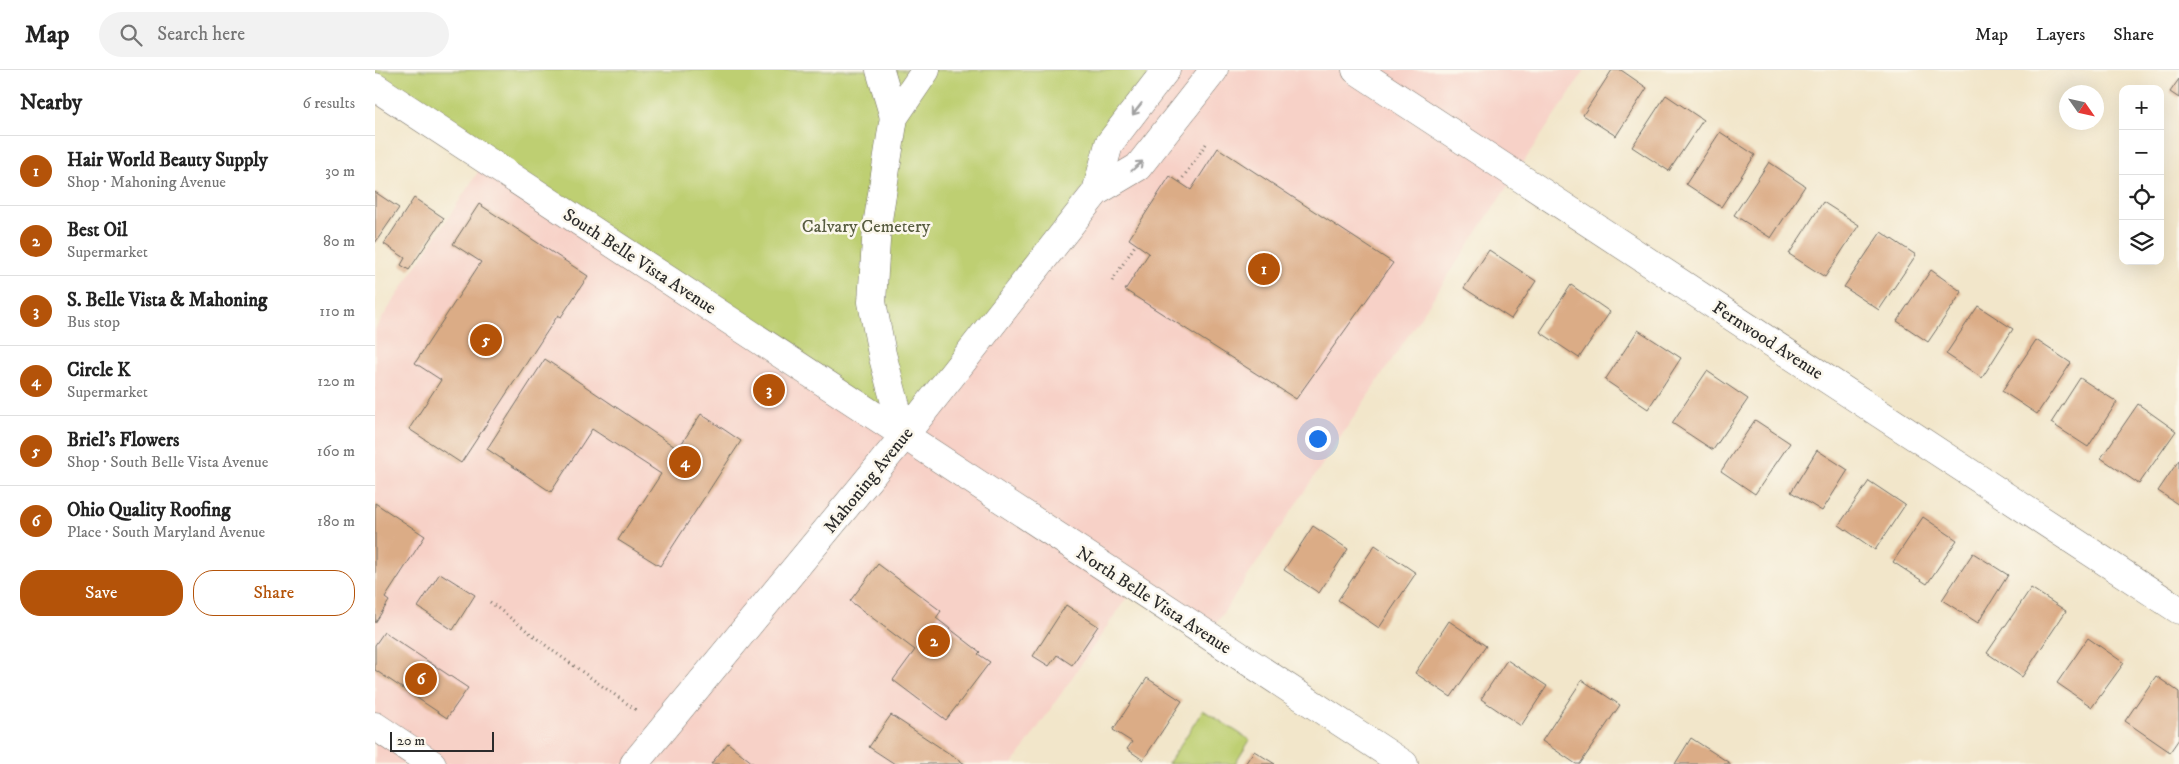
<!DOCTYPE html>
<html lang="en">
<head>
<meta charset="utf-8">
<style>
	body { margin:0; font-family:"IM FELL DW Pica",serif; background:#f2f2f2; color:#222 }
	.controls { position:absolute; right:15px; top:15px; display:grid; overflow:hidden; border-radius:10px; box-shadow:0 5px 20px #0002 }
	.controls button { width:45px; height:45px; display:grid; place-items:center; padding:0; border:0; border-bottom:1px solid #e0e0e0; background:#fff; color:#222; font:25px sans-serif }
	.compass { position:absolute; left:1684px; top:15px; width:45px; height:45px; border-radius:50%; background:#fff; box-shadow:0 5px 20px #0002; rotate:124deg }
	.scale { position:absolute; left:15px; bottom:12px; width:104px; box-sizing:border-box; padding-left:5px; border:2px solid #2b2b2b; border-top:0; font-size:14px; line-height:18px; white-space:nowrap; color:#2b2b2b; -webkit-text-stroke:4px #fbf7ec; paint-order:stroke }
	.you { position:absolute; left:942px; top:368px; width:18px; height:18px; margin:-12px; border:4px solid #fff; border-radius:50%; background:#1a73e8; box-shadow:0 0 0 8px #1a73e833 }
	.badge { display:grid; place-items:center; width:32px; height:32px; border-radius:50%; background:#b45309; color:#fff; font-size:16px; font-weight:700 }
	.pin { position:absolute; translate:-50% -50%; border:2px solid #fff; box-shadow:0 1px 5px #0006 }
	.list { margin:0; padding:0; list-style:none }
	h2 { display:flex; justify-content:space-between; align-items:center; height:65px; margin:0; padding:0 20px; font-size:21px }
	h2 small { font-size:16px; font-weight:400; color:#767676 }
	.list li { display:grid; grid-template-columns:32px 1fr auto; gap:15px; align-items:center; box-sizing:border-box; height:70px; padding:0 20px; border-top:1px solid #e0e0e0 }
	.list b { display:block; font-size:19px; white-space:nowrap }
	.list p { margin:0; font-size:16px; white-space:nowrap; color:#767676 }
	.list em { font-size:16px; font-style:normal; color:#767676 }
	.actions { display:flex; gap:10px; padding:15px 20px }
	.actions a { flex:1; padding:11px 0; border:1px solid #b45309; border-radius:20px; text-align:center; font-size:18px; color:#b45309 }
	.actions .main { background:#b45309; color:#fff }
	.icon { flex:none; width:28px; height:28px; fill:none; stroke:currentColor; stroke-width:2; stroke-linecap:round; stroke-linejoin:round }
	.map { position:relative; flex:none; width:1804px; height:694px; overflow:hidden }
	header { display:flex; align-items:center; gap:30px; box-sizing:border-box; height:70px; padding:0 25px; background:#fff; border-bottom:1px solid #e0e0e0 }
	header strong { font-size:24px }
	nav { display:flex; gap:28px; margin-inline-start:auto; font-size:18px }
	.search { width:350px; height:45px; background:#f2f2f2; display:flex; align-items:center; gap:12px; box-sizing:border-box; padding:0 18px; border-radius:28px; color:#767676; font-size:19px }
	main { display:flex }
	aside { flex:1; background:#fff }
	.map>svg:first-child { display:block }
	.built { fill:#f7d1c7 }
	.green { fill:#becf72; stroke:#747d4e }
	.building { fill:#dbac86 }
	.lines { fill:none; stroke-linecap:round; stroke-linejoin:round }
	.minor-casing { stroke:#716c63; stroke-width:29 }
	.major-casing { stroke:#716c63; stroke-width:29 }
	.path { stroke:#716c63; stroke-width:3; stroke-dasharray:1 4; stroke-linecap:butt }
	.minor { stroke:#fff; stroke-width:28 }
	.major { stroke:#fff; stroke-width:28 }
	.oneway { stroke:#a0a0a0 }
	.labels { text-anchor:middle; stroke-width:5; stroke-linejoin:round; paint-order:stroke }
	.park-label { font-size:18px; fill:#575c40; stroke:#fbf7ec }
	.street-label { font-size:18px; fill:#2b2b2b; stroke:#fbf7ec }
</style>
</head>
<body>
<header>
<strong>Map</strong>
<div class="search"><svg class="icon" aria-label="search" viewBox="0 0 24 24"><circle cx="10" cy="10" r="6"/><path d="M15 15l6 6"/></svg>Search here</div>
<nav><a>Map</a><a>Layers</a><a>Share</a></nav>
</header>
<main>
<aside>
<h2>Nearby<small>6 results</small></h2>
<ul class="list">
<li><span class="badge">1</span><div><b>Hair World Beauty Supply</b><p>Shop · Mahoning Avenue</p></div><em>30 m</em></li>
<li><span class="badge">2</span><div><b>Best Oil</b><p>Supermarket</p></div><em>80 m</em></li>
<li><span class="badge">3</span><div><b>S. Belle Vista &amp; Mahoning</b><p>Bus stop</p></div><em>110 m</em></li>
<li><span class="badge">4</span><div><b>Circle K</b><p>Supermarket</p></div><em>120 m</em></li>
<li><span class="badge">5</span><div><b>Briel's Flowers</b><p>Shop · South Belle Vista Avenue</p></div><em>160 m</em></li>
<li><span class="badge">6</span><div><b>Ohio Quality Roofing</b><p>Place · South Maryland Avenue</p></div><em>180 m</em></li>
</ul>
<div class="actions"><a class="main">Save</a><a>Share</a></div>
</aside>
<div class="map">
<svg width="1804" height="694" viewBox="0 0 1804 694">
	<rect width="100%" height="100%" fill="#fbf7ec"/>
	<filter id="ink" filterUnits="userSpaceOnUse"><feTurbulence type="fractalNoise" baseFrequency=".02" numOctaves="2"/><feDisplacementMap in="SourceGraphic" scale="10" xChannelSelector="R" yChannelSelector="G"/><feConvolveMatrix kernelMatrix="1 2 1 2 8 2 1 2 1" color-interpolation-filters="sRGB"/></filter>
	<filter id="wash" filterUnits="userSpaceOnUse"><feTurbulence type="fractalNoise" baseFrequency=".0096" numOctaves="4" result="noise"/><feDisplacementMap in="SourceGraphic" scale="20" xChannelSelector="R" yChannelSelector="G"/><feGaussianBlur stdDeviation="1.12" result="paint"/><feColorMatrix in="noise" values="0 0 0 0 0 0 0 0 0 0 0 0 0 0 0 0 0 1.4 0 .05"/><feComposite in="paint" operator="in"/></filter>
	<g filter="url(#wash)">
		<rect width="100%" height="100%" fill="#f2e6ca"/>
		<!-- built -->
		<path class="built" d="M791,0H1210L833,566L759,517L638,694H0V259L111,90Z"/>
		<!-- green -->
		<g class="green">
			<path d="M0,0H794L529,366L0,17Z"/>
			<path d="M828,640L875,670L860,694H793Z"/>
		</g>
		<g id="blocks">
			<!-- building -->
			<g class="building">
				<path d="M1237,0H1246L1272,18L1241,66L1208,45Z"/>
				<path d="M1804,9V28L1795,22Z"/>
				<path d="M1291,25L1328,50L1294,101L1257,77Z"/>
				<path d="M1345,62L1380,85L1346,137L1311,114Z"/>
				<path d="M843,78L1018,193L921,329L750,220L774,183L754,169L795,106L816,120Z"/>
				<path d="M1394,92L1430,116L1396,168L1359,145Z"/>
				<path d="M0,122L24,138L0,173Z"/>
				<path d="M39,128L69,148L34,200L26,195L30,188L9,174Z"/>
				<path d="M1448,132L1484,155L1450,207L1414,184Z"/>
				<path d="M104,134L213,206L186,247L183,245L86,393L34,359L66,310L40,293L106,192L78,174Z"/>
				<path d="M1506,162L1541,185L1504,240L1469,217Z"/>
				<path d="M1114,180L1161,211L1136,249L1089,218Z"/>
				<path d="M1556,200L1587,222L1553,272L1522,251Z"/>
				<path d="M1196,215L1235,242L1204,288L1165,262Z"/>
				<path d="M1603,236L1638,259L1607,308L1571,284Z"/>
				<path d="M1263,260L1306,288L1273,339L1230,310Z"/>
				<path d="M1661,270L1696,293L1662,344L1627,321Z"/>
				<path d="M170,289L303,379L326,344L366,371L285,496L243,470L286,404L217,359L176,422L112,379Z"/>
				<path d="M1332,301L1373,329L1338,380L1297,353Z"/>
				<path d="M1705,308L1742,332L1713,377L1676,353Z"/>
				<path d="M1763,334L1801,361L1764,414L1726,388Z"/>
				<path d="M1380,350L1415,373L1380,424L1346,401Z"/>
				<path d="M1442,380L1473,400L1447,441L1416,422Z"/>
				<path d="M1804,390V435L1783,421Z"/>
				<path d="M1494,411L1530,435L1500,480L1464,455Z"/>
				<path d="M0,433L50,466L10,528L14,531L0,553Z"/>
				<path d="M1548,447L1582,470L1552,514L1518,492Z"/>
				<path d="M938,456L973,479L944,523L909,500Z"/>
				<path d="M1000,475L1041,503L1004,558L963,530Z"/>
				<path d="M1598,483L1633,505L1603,553L1567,530Z"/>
				<path d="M503,494L566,541L561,548L605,582L603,584L615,592L571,650L518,610L540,580L475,531Z"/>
				<path d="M65,503L100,525L78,560L43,537Z"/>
				<path d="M1656,518L1691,541L1647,607L1612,583Z"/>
				<path d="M691,535L723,556L697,595L682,585L674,596L658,586Z"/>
				<path d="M1074,551L1111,576L1076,627L1040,603Z"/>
				<path d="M9,562L93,618L72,648L0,600V575Z"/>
				<path d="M1713,568L1749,593L1717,637L1682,613Z"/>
				<path d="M1132,590L1172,616L1146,656L1106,629Z"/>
				<path d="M1781,606L1804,622V669L1795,682L1750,651Z"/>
				<path d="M772,608L807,631L768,690L752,679L757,672L738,660Z"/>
				<path d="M1207,610L1245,635L1205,694H1201L1167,671Z"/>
				<path d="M516,645L590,694H520L494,677Z"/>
				<path d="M1316,668L1356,694H1300Z"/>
				<path d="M353,673L379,694H336Z"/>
				<path d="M879,681L900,694H870Z"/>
			</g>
		</g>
	</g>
	<g filter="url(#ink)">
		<use href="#blocks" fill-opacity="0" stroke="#716c63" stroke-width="1"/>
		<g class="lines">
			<!-- minor casing -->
			<g class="minor-casing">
				<g id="minor">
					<path d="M505,0L519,47"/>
					<path d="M981,0L1804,540"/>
					<path d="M0,17L1029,694"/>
					<path d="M529,366L507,284L497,232L502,156L519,47L551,0"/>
					<path d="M0,656L57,694"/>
				</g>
			</g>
			<!-- major casing -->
			<g class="major-casing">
				<g id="major">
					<path d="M721,122L734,74L791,0"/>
					<path d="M259,694L529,366L721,122L763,97L839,0"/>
				</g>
			</g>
			<!-- path -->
			<g class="path">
				<path d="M805,112L833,71"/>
				<path d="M737,211L761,174"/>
				<path d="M115,532L178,581L261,640"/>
			</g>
			<!-- minor -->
			<use href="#minor" class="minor"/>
			<!-- major -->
			<use href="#major" class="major"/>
		</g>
		<!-- one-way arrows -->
		<defs><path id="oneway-shaft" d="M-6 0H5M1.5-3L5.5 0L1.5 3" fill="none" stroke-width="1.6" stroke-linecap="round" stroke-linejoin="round" transform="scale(1.25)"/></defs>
		<g class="oneway">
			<use href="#oneway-shaft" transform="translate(762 39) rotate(128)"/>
			<use href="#oneway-shaft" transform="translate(762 96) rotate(-41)"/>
		</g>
	</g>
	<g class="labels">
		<!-- park labels -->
		<g class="park-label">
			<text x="491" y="162">Calvary Cemetery</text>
		</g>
		<!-- street labels -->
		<g class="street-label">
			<text transform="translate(265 191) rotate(33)" y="6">South Belle Vista Avenue</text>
			<text transform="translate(1393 270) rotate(33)" y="6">Fernwood Avenue</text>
			<text transform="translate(493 410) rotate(-51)" y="6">Mahoning Avenue</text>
			<text transform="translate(779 530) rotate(33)" y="6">North Belle Vista Avenue</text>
		</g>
	</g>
</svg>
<div class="controls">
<button>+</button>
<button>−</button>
<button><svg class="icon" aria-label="locate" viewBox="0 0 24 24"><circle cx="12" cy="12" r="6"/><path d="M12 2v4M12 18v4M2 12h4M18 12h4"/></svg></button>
<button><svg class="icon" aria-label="layers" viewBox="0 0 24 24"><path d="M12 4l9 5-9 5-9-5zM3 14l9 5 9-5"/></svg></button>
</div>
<svg class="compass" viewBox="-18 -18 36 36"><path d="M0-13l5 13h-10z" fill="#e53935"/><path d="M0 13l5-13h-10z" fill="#767676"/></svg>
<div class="scale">20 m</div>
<div class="you"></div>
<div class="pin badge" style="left:889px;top:199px">1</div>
<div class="pin badge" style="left:559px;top:571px">2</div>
<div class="pin badge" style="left:394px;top:320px">3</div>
<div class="pin badge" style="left:310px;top:392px">4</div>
<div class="pin badge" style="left:111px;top:270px">5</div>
<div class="pin badge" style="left:46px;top:609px">6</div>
</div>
</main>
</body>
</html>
